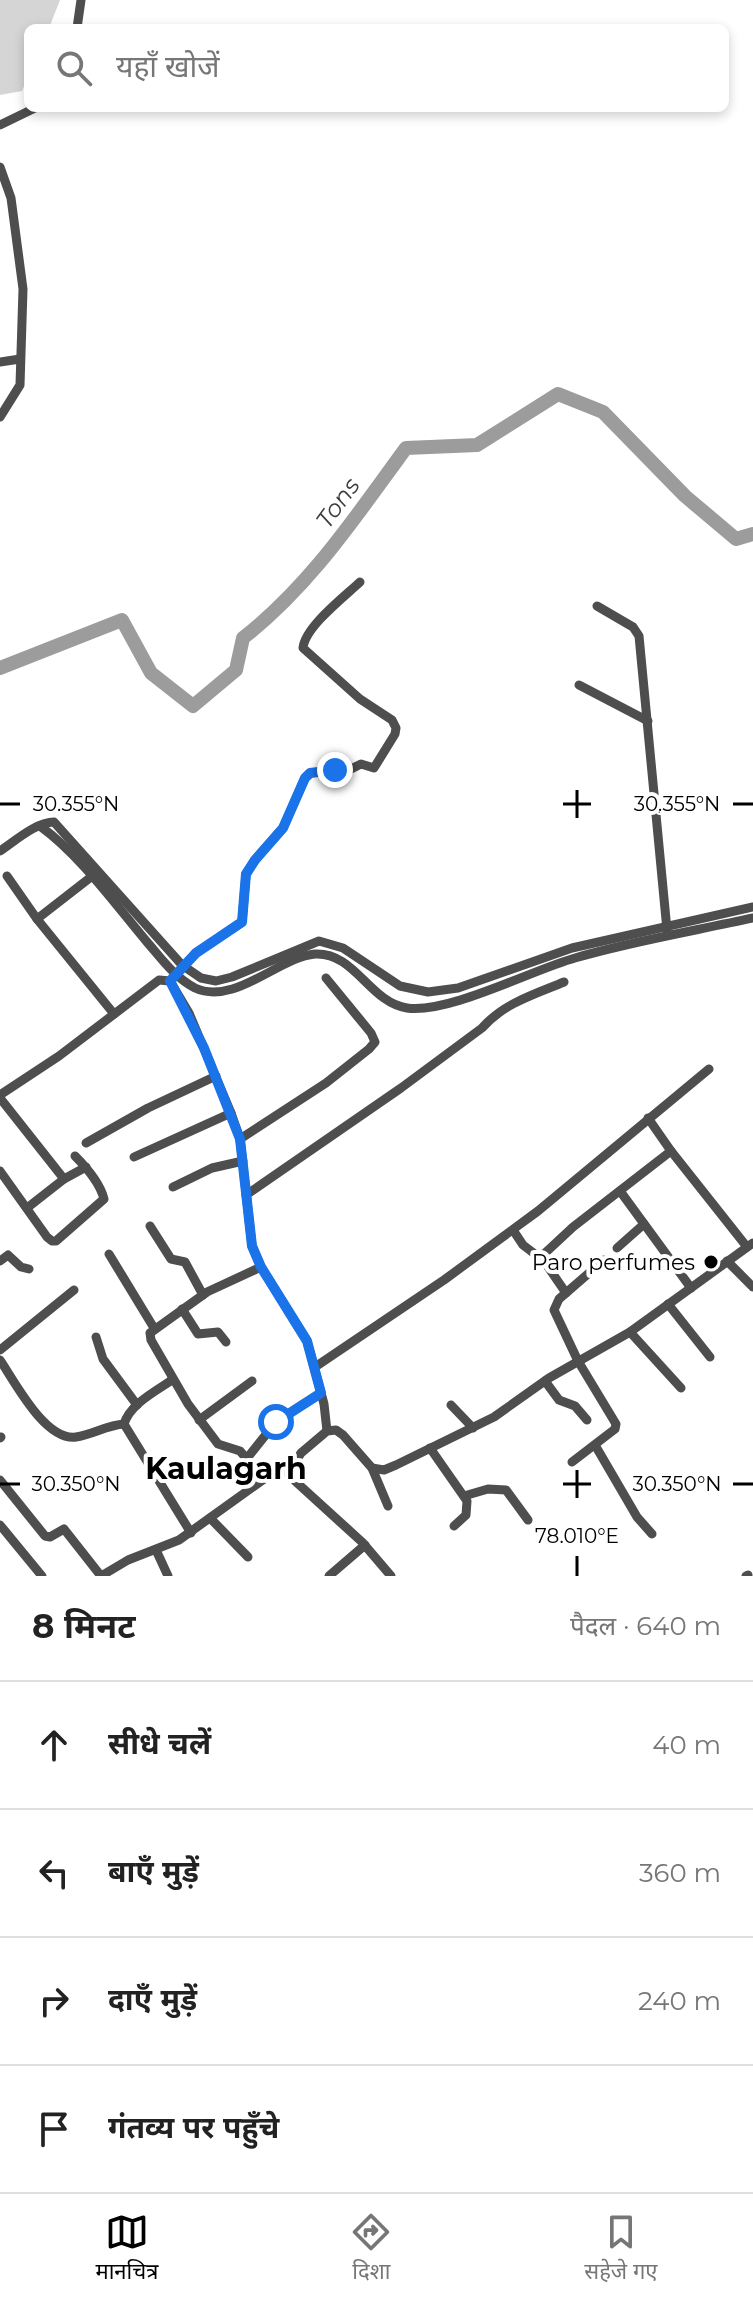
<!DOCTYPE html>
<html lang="hi">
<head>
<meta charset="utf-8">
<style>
	body { margin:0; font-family:Montserrat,"Noto Sans Devanagari",sans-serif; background:#f2f2f2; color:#222 }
	.stop { position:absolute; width:24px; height:24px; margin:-18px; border:6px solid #1a73e8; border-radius:50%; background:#fff }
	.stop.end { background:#1a73e8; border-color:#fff; box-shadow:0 2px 8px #0008 }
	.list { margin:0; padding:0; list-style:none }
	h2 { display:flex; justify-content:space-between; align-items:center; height:104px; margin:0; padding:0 32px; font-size:34px }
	h2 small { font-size:26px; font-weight:400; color:#767676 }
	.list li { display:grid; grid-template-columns:52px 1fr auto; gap:24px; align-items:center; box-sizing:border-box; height:128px; padding:0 32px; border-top:2px solid #e0e0e0 }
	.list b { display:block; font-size:30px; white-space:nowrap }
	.list em { font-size:26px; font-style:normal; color:#767676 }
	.icon { flex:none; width:44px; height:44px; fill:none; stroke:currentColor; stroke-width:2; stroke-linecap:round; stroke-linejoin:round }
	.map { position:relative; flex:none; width:753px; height:1576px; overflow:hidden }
	.search { position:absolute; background:#fff; box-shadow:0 4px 12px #0003; left:24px; right:24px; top:24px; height:88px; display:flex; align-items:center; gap:20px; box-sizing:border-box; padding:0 28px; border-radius:12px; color:#767676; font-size:30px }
	.sheet { height:616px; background:#fff }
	nav { display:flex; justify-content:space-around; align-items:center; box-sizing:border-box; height:112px; border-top:2px solid #e0e0e0; background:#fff; font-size:22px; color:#767676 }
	nav a { display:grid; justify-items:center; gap:4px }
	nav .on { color:#000 }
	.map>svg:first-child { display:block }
	.green { fill:#d5d5d5 }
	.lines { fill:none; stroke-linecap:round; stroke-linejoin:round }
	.river { stroke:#9c9c9c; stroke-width:14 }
	.street { stroke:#4e4e4e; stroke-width:9 }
	.route { stroke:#1a73e8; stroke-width:10 }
	.ticks { fill:none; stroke:#000; stroke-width:3 }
	.poi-dot { fill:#000; stroke:#fff; stroke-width:3 }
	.labels { text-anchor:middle; stroke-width:8; stroke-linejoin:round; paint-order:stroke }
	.poi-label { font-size:22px; fill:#000; stroke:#fff; text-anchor:end }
	.water-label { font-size:24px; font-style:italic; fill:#3d3d3d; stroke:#fff }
	.district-label { font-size:30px; font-weight:bold; fill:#000; stroke:#fff }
	.ticks-label { font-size:20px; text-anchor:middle; fill:#000; stroke:#fff; stroke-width:8; stroke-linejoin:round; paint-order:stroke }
</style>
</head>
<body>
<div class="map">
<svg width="753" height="1576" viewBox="0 0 753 1576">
	<rect width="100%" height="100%" fill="#fff"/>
	<!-- green -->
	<path class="green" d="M0,0H60L49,28H28V77L22,91L0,95Z"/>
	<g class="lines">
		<!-- river -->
		<path class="river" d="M0,668L122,620L151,673L193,706L236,670L243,638C310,586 356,516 406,448L477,445L558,394L603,412L685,496L736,539L753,534"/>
		<!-- street -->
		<g class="street">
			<path d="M77,28L81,0"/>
			<path d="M0,125L35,108"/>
			<path d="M0,167L11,198L23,289L20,385L0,417"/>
			<path d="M0,362L20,359"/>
			<path d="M597,606L633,627L639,636L667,930"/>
			<path d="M579,685L648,721"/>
			<path d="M40,826C80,855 115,904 147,942C161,958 175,978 195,988C235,1006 279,957 315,954C355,952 369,1002 407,1008C448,1014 532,970 575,958C633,941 694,931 753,918"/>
			<path d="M0,851C15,841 36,822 54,822L182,965L201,978L216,981L232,977L319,941L343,948L400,986L428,992L458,988L572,948L753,907"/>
			<path d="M7,876L37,919L114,1014"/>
			<path d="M37,919L91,877"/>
			<path d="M0,1095L59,1056L159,980L170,981"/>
			<path d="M0,1098L64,1179"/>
			<path d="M648,1118L671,1151L747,1247"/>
			<path d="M240,1139L326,1083L369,1049L375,1042L371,1033L326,978"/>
			<path d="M86,1143L148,1108L216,1076"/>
			<path d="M134,1157L231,1113"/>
			<path d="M0,1171L47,1237L52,1241H56L104,1199C100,1183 87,1168 75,1156"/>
			<path d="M173,1187L212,1168L243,1161"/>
			<path d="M620,1191L691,1288"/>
			<path d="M246,1195L401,1088L482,1028C504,1003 535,994 564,982"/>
			<path d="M27,1208L64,1179L86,1167"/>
			<path d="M150,1226L171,1259L185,1262L203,1295"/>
			<path d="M513,1230L523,1245L544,1261"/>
			<path d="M617,1248L644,1224"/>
			<path d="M109,1254L154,1328"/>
			<path d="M0,1261L8,1255L21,1267L29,1269"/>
			<path d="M727,1261L753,1287"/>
			<path d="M261,1267L207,1292L150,1333L151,1340L188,1404L218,1444L240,1451L264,1479"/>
			<path d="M566,1293L544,1261V1254L573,1227L671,1151"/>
			<path d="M668,1304L710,1357"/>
			<path d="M182,1309L198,1334L218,1332L226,1342"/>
			<path d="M630,1332L681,1388"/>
			<path d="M96,1337L103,1359L137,1405"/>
			<path d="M0,1350L74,1290"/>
			<path d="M0,1360C15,1382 45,1441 76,1437C92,1435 107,1425 124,1424"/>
			<path d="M315,1367L444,1280L538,1211L709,1069"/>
			<path d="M545,1381L559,1400L575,1406L587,1420"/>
			<path d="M451,1405L473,1428"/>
			<path d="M199,1420L252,1381"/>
			<path d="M124,1424L191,1533"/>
			<path d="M124,1424C130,1404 156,1391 172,1380"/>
			<path d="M327,1431L324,1404L307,1341L261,1267L252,1246L240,1139L231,1113L189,1013L170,981L196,953L242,922L246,874L255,860L283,828L305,778L310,773L351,769L361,764L374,768L395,734L396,728L392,720L360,699L303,648C305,627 344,597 360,582"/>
			<path d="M0,1438L1,1437"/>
			<path d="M595,1445L637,1517L652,1534"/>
			<path d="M430,1448L467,1501L466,1515L454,1526"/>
			<path d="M248,1457L276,1422L321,1393"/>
			<path d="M572,1462L615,1429L616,1424L578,1361L554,1310L559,1299L604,1260"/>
			<path d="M372,1468L384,1470L396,1465L494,1417L549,1378L630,1332L753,1243"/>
			<path d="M290,1470L295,1481L362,1542L391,1576"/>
			<path d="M0,1480L45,1536L50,1537L64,1529L101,1576"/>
			<path d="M464,1496L488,1489L506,1490L528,1520"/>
			<path d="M210,1518L248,1557"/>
			<path d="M0,1525L42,1576"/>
			<path d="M156,1550L168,1576"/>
			<path d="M101,1576L128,1560L179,1540L264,1479L290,1470L301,1453L327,1431L336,1430L343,1435L372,1468L388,1506"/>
			<path d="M329,1576L365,1545"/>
			<path d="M746,1576L748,1575"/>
		</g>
	</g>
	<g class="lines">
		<!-- route -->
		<path class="route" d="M276,1422L321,1393L307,1341L261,1267L252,1246L240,1139L204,1048L170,981L196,953L242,922L246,874L255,860L283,828L305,778L310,773L335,770"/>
	</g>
	<!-- ticks -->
	<path class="ticks" d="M577,790V818M0,804H20M563,804H591M733,804H753M577,1470V1498M0,1484H20M563,1484H591M733,1484H753M577,1556V1576"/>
	<!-- markers -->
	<circle class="poi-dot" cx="711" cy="1262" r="8"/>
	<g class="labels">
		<!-- poi labels -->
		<g class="poi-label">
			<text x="695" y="1270">Paro perfumes</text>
		</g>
		<!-- water labels -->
		<g class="water-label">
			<text transform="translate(338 503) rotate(-54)" y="8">Tons</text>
		</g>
		<!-- district labels -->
		<g class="district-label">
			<text x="226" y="1479">Kaulagarh</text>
		</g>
	</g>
	<g class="ticks-label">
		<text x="76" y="811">30.355°N</text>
		<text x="677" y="811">30.355°N</text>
		<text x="76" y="1491">30.350°N</text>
		<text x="677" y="1491">30.350°N</text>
		<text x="577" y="1543">78.010°E</text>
	</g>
</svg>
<div class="stop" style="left:276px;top:1422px"></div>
<div class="stop end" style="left:335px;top:770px"></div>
<div class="search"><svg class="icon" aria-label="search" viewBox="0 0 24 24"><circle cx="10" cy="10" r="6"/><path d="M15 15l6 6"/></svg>यहाँ खोजें</div>
</div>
<section class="sheet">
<h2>8 मिनट<small>पैदल · 640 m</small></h2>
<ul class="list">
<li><svg class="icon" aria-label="ahead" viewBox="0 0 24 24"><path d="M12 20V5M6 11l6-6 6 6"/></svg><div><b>सीधे चलें</b></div><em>40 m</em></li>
<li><svg class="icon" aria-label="left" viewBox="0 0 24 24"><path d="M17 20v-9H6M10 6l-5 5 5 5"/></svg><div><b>बाएँ मुड़ें</b></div><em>360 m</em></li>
<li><svg class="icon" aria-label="right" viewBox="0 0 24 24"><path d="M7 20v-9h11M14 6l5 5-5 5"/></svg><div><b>दाएँ मुड़ें</b></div><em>240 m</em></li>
<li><svg class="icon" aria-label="arrive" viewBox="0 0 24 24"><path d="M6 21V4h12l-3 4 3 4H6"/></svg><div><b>गंतव्य पर पहुँचे</b></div></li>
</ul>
</section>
<nav>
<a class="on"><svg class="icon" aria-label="map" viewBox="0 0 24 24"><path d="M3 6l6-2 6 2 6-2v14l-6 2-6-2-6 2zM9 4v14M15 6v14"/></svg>मानचित्र</a>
<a><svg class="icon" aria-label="directions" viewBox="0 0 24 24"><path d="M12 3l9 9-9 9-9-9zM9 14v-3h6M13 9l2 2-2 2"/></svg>दिशा</a>
<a><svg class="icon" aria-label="saved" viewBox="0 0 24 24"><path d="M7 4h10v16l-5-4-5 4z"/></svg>सहेजे गए</a>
</nav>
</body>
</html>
